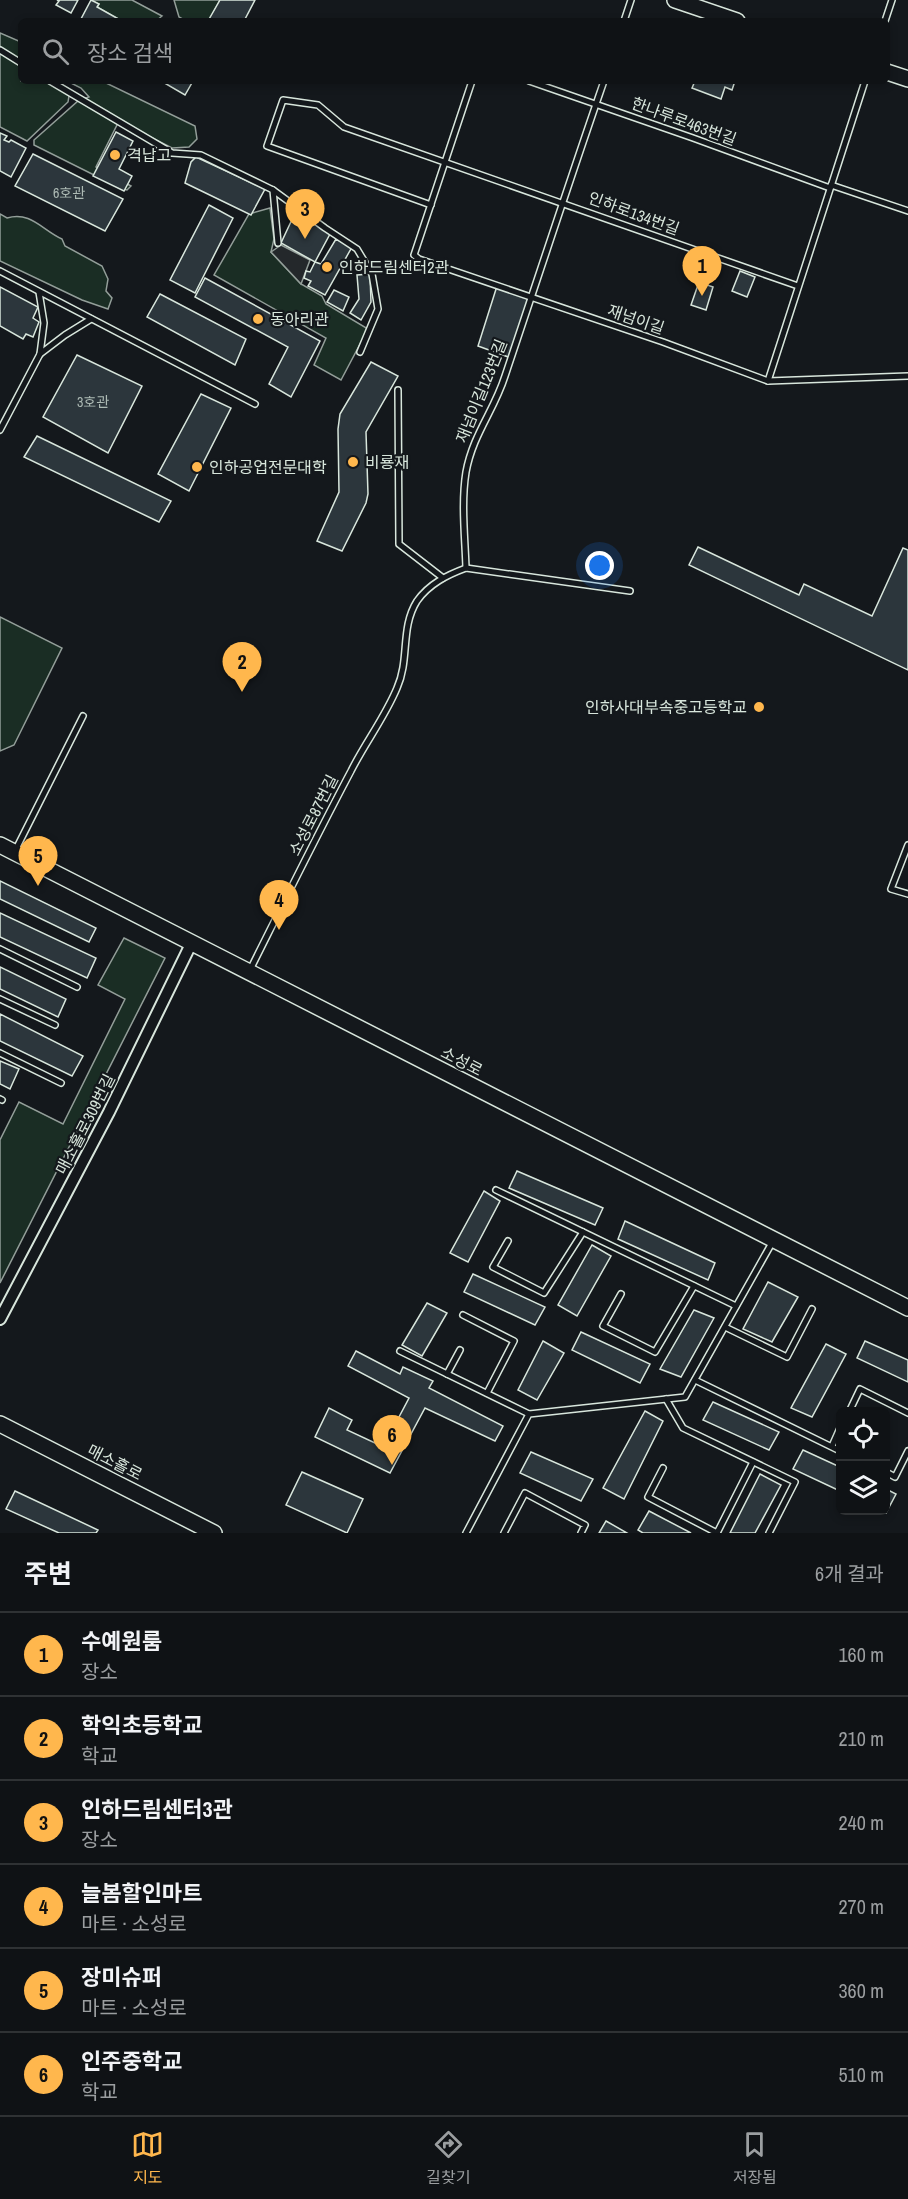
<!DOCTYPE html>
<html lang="ko">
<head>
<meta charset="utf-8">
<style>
	body { margin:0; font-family:"Archivo Narrow","Noto Sans KR",sans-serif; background:#181b1e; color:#f1f3f6 }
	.controls { position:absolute; right:18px; bottom:18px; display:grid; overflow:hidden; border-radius:9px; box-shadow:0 3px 9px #0003 }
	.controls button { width:54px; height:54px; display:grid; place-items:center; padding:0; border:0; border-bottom:2px solid #2f3234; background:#0f1215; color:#f1f3f6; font:30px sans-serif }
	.you { position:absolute; left:600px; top:566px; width:21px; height:21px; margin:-15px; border:4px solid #fff; border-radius:50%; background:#1a73e8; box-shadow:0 0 0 9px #1a73e833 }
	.badge { display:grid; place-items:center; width:39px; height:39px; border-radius:50%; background:#ffb74d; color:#111; font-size:20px; font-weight:700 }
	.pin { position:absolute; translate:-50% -50px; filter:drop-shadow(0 2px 3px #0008) }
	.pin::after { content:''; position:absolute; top:32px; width:21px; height:18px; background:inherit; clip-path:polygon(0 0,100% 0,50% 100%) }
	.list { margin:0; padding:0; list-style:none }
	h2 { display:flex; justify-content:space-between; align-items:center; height:78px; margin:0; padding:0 24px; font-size:26px }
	h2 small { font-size:20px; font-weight:400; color:#9b9ea0 }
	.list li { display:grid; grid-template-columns:39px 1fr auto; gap:18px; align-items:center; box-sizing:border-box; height:84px; padding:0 24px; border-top:2px solid #2f3234 }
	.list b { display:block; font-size:22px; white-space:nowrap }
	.list p { margin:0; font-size:20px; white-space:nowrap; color:#9b9ea0 }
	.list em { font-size:20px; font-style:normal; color:#9b9ea0 }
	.icon { flex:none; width:33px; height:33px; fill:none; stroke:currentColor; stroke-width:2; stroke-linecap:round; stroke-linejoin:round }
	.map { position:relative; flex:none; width:908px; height:1533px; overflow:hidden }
	.search { position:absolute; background:#0f1215; box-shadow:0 3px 9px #0003; left:18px; right:18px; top:18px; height:66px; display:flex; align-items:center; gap:15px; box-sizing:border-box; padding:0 21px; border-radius:9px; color:#9b9ea0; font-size:22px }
	.sheet { height:582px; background:#0f1215 }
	nav { display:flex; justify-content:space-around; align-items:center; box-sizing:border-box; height:84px; border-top:2px solid #2f3234; background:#0f1215; font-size:16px; color:#9b9ea0 }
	nav a { display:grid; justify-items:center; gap:3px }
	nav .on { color:#ffb74d }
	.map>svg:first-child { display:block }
	.green { fill:#1a2d24; stroke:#939e99; stroke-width:1.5 }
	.parking { fill:#24282b; stroke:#939e99; stroke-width:1.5 }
	.building { fill:#2c363c; stroke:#d8e6dc; stroke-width:1.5 }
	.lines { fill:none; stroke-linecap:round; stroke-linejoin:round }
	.service-casing { stroke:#d8e6dc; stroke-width:8 }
	.minor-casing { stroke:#d8e6dc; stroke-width:14 }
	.secondary-casing { stroke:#d8e6dc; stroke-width:18 }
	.service { stroke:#14181c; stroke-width:5 }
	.minor { stroke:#14181c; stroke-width:10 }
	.secondary { stroke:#14181c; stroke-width:15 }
	.poi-dot { fill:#ffb74d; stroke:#14181c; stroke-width:2 }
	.labels { text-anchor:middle; stroke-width:4.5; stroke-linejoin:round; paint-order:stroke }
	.number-label { font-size:14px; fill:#adbab4 }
	.street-label { font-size:16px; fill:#d8e6dc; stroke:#14181c }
	.poi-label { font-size:16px; fill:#d8e6dc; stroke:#14181c; text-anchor:start }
</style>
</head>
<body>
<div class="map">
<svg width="908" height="1533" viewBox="0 0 908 1533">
	<rect width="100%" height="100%" fill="#14181c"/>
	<!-- green -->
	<g class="green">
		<path d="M94,0H132L162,16L156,21H122L97,7L99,4L93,1Z"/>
		<path d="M174,0H220L209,21H186L179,17Z"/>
		<path d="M0,33L21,42V81C39,81 58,79 69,96L68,102L27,141L0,127Z"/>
		<path d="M67,81H102L195,126L197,139L189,147L172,148L119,121L96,167L131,186L127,190L122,189L34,145V140L78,101L89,97L81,88Z"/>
		<path d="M270,208L274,239L271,252L301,284L322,296L326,304L368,329L341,380L314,365L326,338L214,275L249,214Z"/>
		<path d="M0,214L7,218C31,211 42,230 62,239L65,246L102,266L108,279L106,291L112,298L108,309L82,300L0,261Z"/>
		<path d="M0,617L62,648L14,745L0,751Z"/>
		<path d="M124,938L165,958L0,1283V1140L19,1102L63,1124L125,999L98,985Z"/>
	</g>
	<!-- parking -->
	<path class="parking" d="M281,245L310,260L301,284L271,252Z"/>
	<!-- building -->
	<g class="building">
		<path d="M57,0H78L71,13L56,5L59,1Z"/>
		<path d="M91,0L99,4L97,7L122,21H85L81,19Z"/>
		<path d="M220,0H255L244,21H208Z"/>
		<path d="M161,81H193L185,95Z"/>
		<path d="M695,81H735L732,90L725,87L721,99L692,88Z"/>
		<path d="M116,132L133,141L119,169L132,176L124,191L93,176Z"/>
		<path d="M0,133L7,136L4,140L9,142L11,140L26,148L11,177L0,171Z"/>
		<path d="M33,154L123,199L105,231L15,186Z"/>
		<path d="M196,157L265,189L251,215L185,183L191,162Z"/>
		<path d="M209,205L233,218L195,293L170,280Z"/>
		<path d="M296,211L330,234L315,262L281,243Z"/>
		<path d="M336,239L352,247L325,295L308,286L311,281L304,278L306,271L310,272L315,262L321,264Z"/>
		<path d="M740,271L755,277L747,297L732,291Z"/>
		<path d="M370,274L371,302L361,320L350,313L359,299L357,275Z"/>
		<path d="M205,278L320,341L291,397L269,384L288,347L195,297Z"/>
		<path d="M699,282L713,287L706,310L691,305Z"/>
		<path d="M497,286L531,297L511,358L478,346Z"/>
		<path d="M0,287L38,307L33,318L39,322L33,337L26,334L23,339L0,326Z"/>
		<path d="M334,290L349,297L343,311L327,302Z"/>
		<path d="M160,294L246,339L235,365L147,317Z"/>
		<path d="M77,355L142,386L108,453L43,417Z"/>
		<path d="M371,362L398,376L366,432L368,494L366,503L342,551L317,541L339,492L338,429L340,414Z"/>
		<path d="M201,394L231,408L189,491L158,474Z"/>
		<path d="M37,436L171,501L159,522L24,457Z"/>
		<path d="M698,547L799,595L804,584L872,616L903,548L908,550V670L689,565Z"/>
		<path d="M0,881L96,928L89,942L0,899Z"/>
		<path d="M0,913L96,958L87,978L0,937Z"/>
		<path d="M0,967L66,999L58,1017L0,989Z"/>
		<path d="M0,1014L83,1056L72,1076L0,1041Z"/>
		<path d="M0,1061L19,1069L10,1089L0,1084Z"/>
		<path d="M517,1171L603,1208L595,1225L509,1188Z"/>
		<path d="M484,1191L500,1201L468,1262L450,1253Z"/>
		<path d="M625,1221L715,1263L708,1280L618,1239Z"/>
		<path d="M592,1245L611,1256L577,1316L558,1305Z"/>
		<path d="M473,1274L545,1307L535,1325L464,1292Z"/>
		<path d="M768,1282L798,1297L772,1342L743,1329Z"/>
		<path d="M427,1303L447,1313L422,1356L402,1345Z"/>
		<path d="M694,1310L714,1318L681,1377L660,1369Z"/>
		<path d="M581,1332L650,1364L640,1383L572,1350Z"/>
		<path d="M543,1341L564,1353L537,1400L518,1390Z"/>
		<path d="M865,1341L908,1360V1382L857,1358Z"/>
		<path d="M826,1344L846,1354L812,1417L791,1408Z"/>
		<path d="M356,1351L400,1374L403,1367L433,1381L429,1388L503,1426L495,1441L425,1408L390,1473L315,1437L329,1408L352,1420L347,1430L375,1443L383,1428L391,1432L409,1398L348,1366Z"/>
		<path d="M713,1402L779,1432L769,1450L703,1420Z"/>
		<path d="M645,1411L663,1421L624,1499L603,1488Z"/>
		<path d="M803,1450L840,1467V1491L793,1469Z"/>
		<path d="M531,1452L593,1479L581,1501L520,1473Z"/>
		<path d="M302,1472L363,1499L347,1533L286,1505Z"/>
		<path d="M760,1474L781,1485L755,1533H730Z"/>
		<path d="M886,1489L896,1494L886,1513L880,1510H886Z"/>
		<path d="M15,1491L98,1530L96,1533H59L6,1509Z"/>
		<path d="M649,1511L691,1533H643L638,1530Z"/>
		<path d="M606,1521L627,1533H599Z"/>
	</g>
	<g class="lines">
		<!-- service casing -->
		<g class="service-casing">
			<g id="service">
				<path d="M624,21L631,0"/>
				<path d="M885,21L892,0"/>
				<path d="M0,50L21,63"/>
				<path d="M50,81L172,153L201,155L273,190L278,243"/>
				<path d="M472,81L414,255L419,259L663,342L768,381L908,376"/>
				<path d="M529,81L693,138L830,188"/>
				<path d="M831,185L908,211"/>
				<path d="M273,190L325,228L357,249L372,274L378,309L360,352"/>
				<path d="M431,205L267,146L283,100L318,105L344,127L798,286"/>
				<path d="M0,271L255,404"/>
				<path d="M39,292L44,323L40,354"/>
				<path d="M768,381L865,81"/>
				<path d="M0,430L40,354L65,335L91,319"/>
				<path d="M399,544L398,390L399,544L443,578"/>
				<path d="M466,568C465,537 461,503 466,472C473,434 494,411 505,376C538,278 570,179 604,81"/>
				<path d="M908,845L891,889L908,894"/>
				<path d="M15,851L83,716"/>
				<path d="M0,949L77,987"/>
				<path d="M250,970C283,904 316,837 351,771C365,743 385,717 397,688C410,659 400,628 417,601C429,584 447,575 466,568L630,591"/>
				<path d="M0,999L55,1025"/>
				<path d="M0,1053L61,1083"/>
				<path d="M0,1099L2,1100"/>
				<path d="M496,1190L736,1306"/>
				<path d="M508,1241L493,1267L544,1293L583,1232"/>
				<path d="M621,1294L603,1326L655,1352L694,1286"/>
				<path d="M463,1315L514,1341L487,1393"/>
				<path d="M725,1327L787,1357L812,1309"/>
				<path d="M400,1351L529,1414"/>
				<path d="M447,1374L460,1350"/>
				<path d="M695,1380L840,1451"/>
				<path d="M666,1399L683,1428L795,1482L769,1533"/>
				<path d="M849,1412L860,1389L908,1413"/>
				<path d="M832,1446L840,1428"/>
				<path d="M663,1468L648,1497L717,1533"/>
				<path d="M886,1472L895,1477L908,1451"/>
				<path d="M466,1533L529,1414L685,1397L773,1241"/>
				<path d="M504,1533L525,1493L585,1525L581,1533"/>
				<path d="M717,1533L753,1462"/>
			</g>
		</g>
		<!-- minor casing -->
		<g class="minor-casing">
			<path id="minor" d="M0,1319L109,1112L192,942"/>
		</g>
		<!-- secondary casing -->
		<g class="secondary-casing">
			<g id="secondary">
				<path d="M675,0L737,21"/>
				<path d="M887,72L908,79"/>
				<path d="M0,845L908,1308"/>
				<path d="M0,1424L214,1533"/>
			</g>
		</g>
		<!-- service -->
		<use href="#service" class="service"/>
		<!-- minor -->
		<use href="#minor" class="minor"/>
		<!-- secondary -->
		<use href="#secondary" class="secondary"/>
	</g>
	<!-- markers -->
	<g class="poi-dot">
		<circle cx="115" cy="155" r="6"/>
		<circle cx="327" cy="267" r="6"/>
		<circle cx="258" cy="319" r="6"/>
		<circle cx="353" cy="462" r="6"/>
		<circle cx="197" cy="467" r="6"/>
		<circle cx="759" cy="707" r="6"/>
	</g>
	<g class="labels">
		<!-- number labels -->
		<g class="number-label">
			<text x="69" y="198">6호관</text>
			<text x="93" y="407">3호관</text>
		</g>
		<!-- street labels -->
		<g class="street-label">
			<text transform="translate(684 121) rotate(20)" y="6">한나루로463번길</text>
			<text transform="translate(634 213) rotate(20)" y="6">인하로134번길</text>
			<text transform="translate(636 319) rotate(19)" y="6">재넘이길</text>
			<text transform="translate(481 391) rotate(-68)" y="6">재넘이길123번길</text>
			<text transform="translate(313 815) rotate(-63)" y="6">소성로87번길</text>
			<text transform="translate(462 1061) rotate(27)" y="6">소성로</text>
			<text transform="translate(85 1124) rotate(-63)" y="6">매소홀로309번길</text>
			<text transform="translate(115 1462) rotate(27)" y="6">매소홀로</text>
		</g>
		<!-- poi labels -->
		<g class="poi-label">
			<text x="127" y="161">격납고</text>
			<text x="339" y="273">인하드림센터2관</text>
			<text x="270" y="325">동아리관</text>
			<text x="365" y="468">비룡재</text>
			<text x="209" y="473">인하공업전문대학</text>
			<text x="747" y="713" text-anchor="end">인하사대부속중고등학교</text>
		</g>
	</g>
</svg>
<div class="controls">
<button><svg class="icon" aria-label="locate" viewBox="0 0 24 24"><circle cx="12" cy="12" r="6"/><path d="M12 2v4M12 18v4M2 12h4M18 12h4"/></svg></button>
<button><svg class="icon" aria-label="layers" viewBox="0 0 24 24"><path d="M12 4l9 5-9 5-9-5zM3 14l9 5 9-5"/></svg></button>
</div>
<div class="you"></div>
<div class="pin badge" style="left:702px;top:296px">1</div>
<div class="pin badge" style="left:242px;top:692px">2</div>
<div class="pin badge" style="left:305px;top:239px">3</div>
<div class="pin badge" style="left:279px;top:930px">4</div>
<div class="pin badge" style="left:38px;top:886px">5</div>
<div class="pin badge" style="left:392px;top:1465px">6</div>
<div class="search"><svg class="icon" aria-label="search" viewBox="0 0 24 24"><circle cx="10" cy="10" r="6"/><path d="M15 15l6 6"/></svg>장소 검색</div>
</div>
<section class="sheet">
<h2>주변<small>6개 결과</small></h2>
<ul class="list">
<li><span class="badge">1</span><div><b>수예원룸</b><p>장소</p></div><em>160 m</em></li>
<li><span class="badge">2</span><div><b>학익초등학교</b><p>학교</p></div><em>210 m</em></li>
<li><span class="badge">3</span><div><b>인하드림센터3관</b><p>장소</p></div><em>240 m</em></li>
<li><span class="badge">4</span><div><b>늘봄할인마트</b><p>마트 · 소성로</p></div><em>270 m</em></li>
<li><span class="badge">5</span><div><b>장미슈퍼</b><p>마트 · 소성로</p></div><em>360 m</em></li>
<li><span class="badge">6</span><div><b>인주중학교</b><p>학교</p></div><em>510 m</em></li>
</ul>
</section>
<nav>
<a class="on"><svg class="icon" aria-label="map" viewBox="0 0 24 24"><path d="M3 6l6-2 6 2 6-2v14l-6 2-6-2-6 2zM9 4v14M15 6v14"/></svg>지도</a>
<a><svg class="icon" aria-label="directions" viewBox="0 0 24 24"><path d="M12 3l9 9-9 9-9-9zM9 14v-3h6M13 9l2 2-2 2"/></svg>길찾기</a>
<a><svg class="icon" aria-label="saved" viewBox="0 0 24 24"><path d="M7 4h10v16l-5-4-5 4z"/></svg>저장됨</a>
</nav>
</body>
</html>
